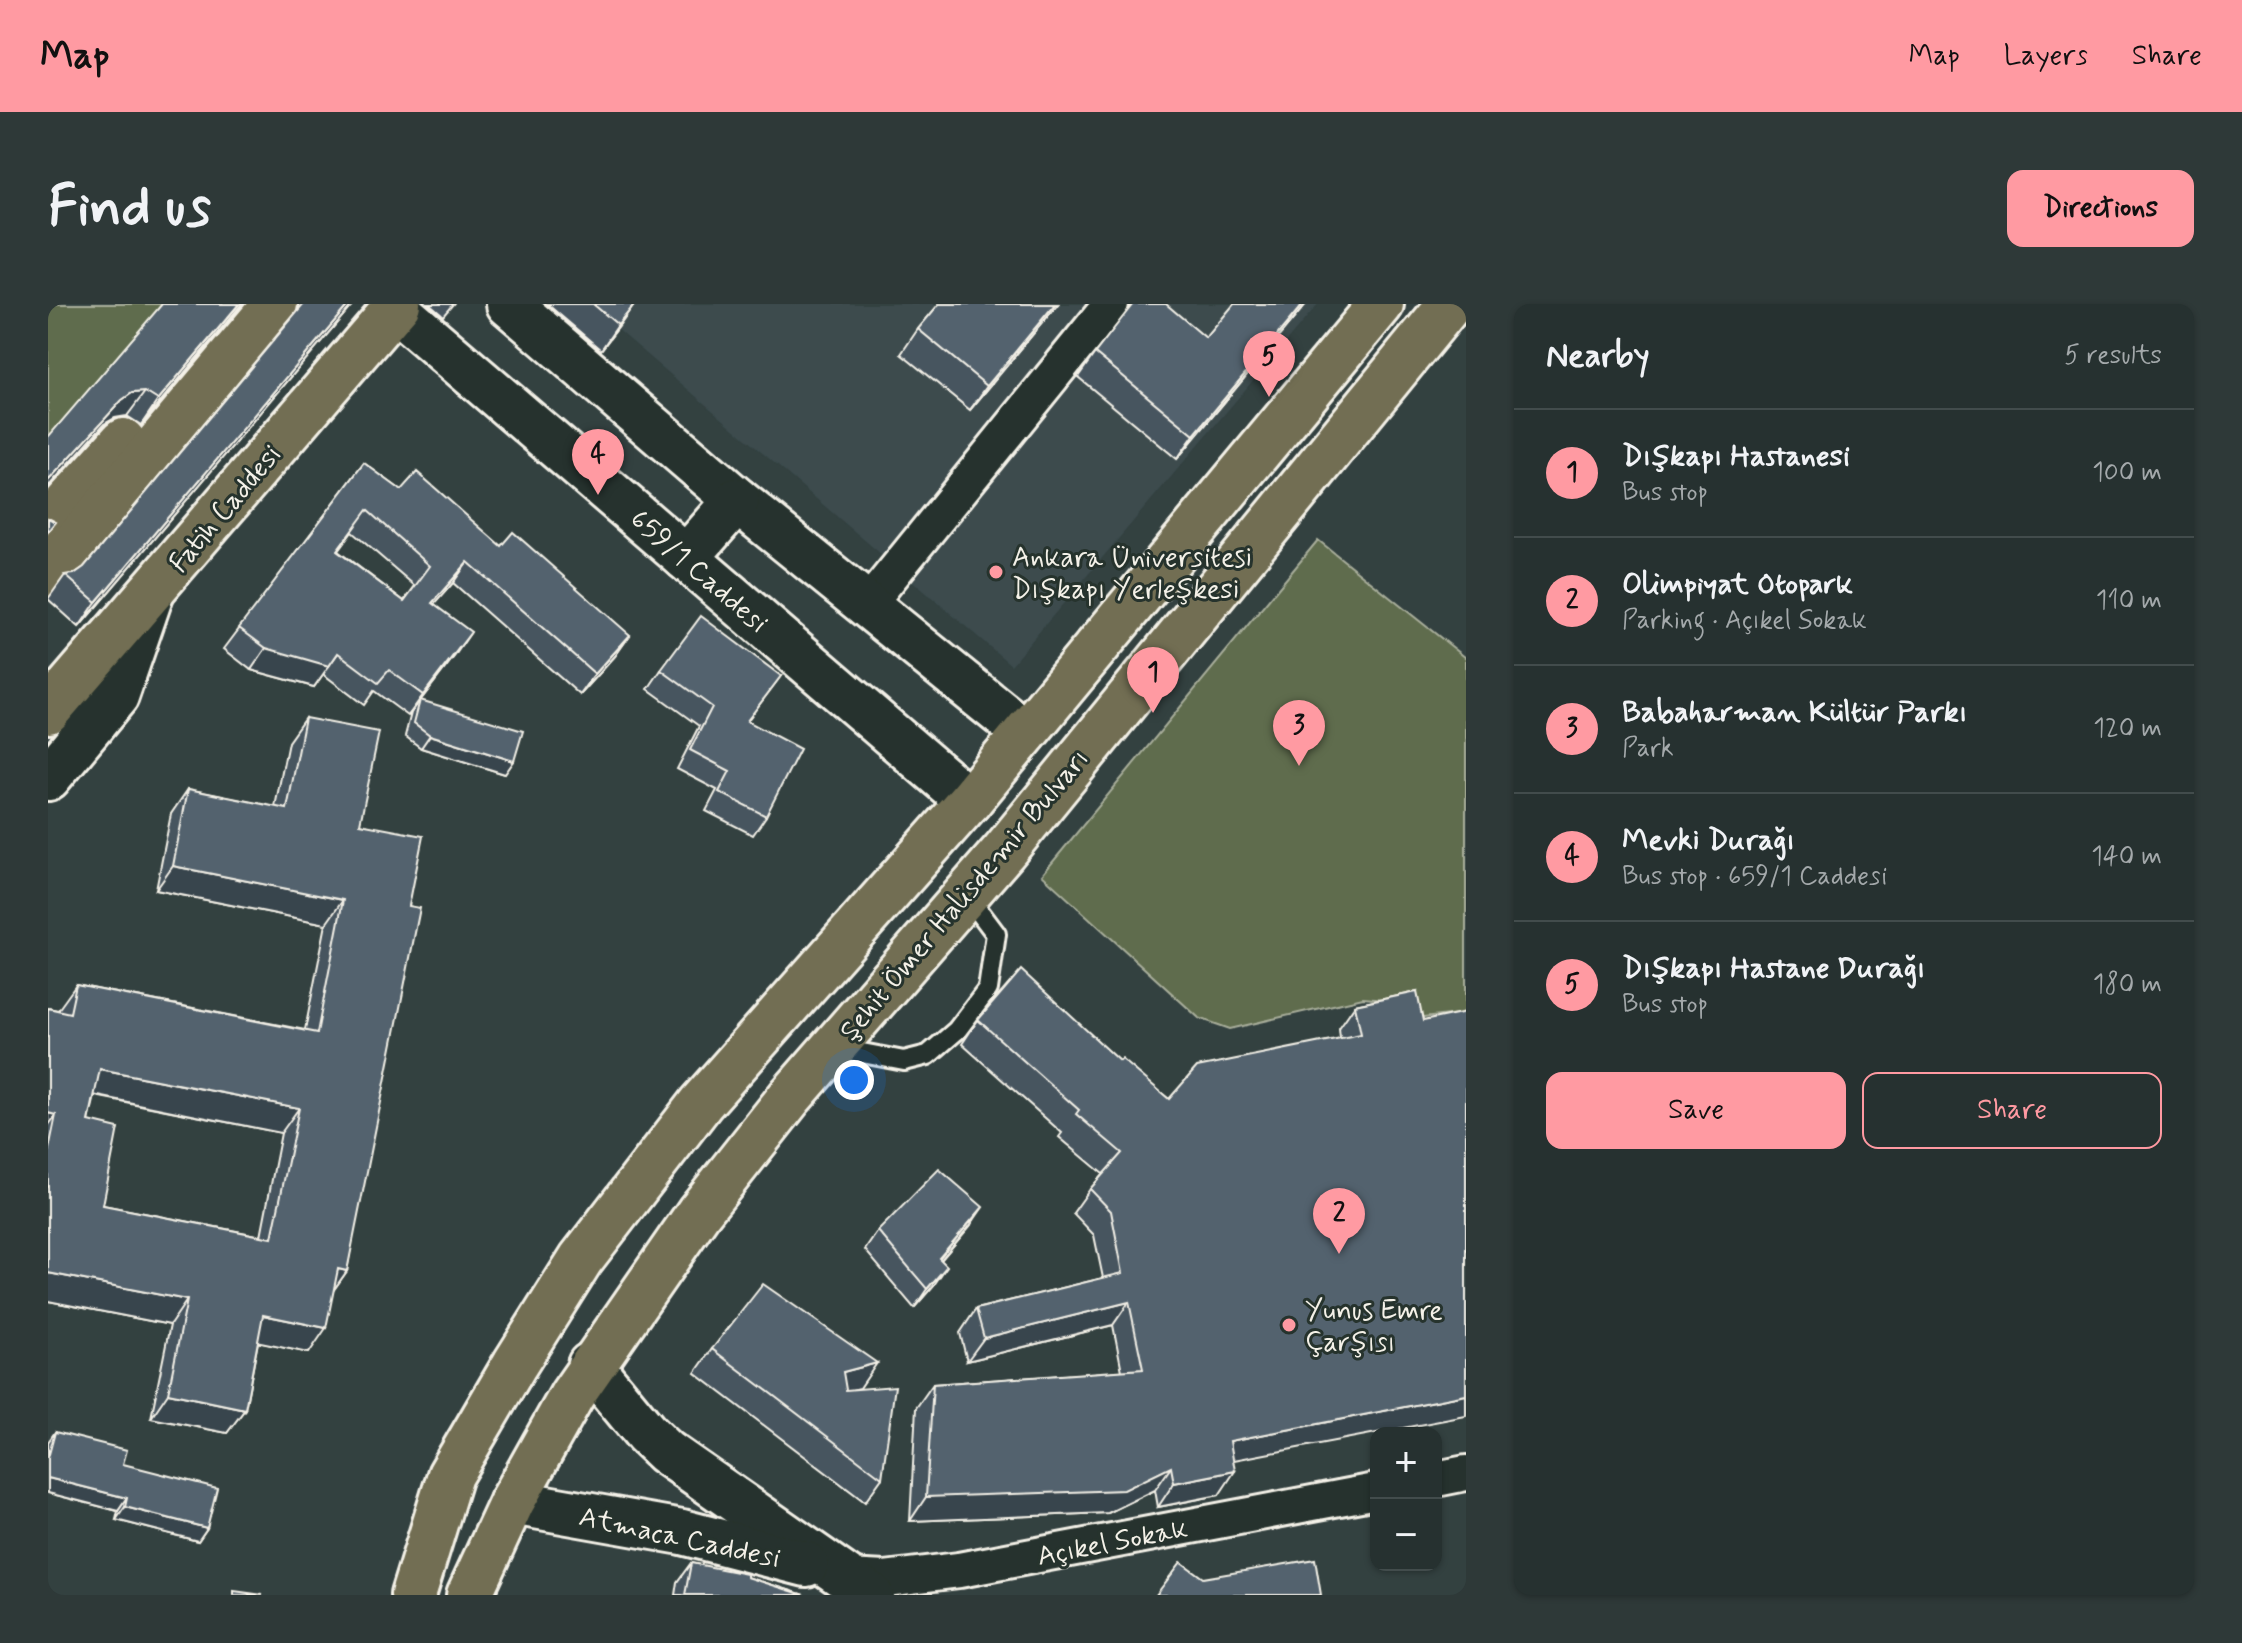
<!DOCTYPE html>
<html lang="en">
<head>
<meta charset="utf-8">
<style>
	body { margin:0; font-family:Mynerve,sans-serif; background:#2e3938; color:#f1f3f6 }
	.controls { position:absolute; right:24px; bottom:24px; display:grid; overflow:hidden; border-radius:16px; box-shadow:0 2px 6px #0004 }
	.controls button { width:72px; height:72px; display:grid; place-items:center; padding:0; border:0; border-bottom:2px solid #424c4c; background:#263130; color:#f1f3f6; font:40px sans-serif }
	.you { position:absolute; left:806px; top:776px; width:28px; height:28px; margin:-20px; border:6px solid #fff; border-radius:50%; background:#1a73e8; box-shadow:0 0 0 12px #1a73e833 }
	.badge { display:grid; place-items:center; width:52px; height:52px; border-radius:50%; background:#ff9aa2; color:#111; font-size:26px; font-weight:700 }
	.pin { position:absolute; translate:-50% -66px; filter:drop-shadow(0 2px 4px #0008) }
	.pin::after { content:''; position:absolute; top:42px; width:28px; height:24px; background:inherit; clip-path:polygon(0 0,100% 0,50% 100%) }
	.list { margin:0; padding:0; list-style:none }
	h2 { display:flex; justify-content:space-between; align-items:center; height:104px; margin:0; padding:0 32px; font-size:34px }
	h2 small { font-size:26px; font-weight:400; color:#a4a9ab }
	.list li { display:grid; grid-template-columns:52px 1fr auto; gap:24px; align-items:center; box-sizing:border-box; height:128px; padding:0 32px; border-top:2px solid #424c4c }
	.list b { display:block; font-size:30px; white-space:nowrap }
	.list p { margin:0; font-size:26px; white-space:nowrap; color:#a4a9ab }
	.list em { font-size:26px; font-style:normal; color:#a4a9ab }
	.actions { display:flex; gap:16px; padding:24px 32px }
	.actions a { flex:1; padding:18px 0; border:2px solid #ff9aa2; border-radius:16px; text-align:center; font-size:28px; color:#ff9aa2 }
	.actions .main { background:#ff9aa2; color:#111 }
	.map { position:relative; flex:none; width:1418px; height:1291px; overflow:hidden; border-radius:16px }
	header { display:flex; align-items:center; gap:48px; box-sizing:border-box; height:112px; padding:0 40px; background:#ff9aa2; color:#111 }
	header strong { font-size:38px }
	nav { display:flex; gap:44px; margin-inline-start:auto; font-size:28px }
	.intro { display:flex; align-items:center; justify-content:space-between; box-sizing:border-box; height:192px; padding:0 48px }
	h1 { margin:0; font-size:56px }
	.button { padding:20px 36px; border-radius:16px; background:#ff9aa2; color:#111; font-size:28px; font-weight:700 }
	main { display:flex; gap:48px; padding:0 48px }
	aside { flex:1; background:#263130; border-radius:16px; box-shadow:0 2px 6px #0004 }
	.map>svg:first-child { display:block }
	.built { fill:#3c4b4e }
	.green { fill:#5e6c4e; stroke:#a9ae9b; stroke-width:2 }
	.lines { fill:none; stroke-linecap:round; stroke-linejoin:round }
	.service-casing { stroke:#f4f1e8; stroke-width:24 }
	.minor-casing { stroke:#f4f1e8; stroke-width:40 }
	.tertiary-casing { stroke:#f4f1e8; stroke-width:50 }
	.secondary-casing { stroke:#f4f1e8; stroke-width:50 }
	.primary-casing { stroke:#f4f1e8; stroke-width:50 }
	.service { stroke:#26332d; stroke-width:18 }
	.minor { stroke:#26332d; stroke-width:34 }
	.tertiary { stroke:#26332d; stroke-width:44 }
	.secondary { stroke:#26332d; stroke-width:44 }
	.primary { stroke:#726e52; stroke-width:44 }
	.wall { fill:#47545f; stroke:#f4f1e8; stroke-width:2; fill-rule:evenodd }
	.shaded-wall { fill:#39454d; stroke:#f4f1e8; stroke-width:2 }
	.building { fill:#52626e; stroke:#f4f1e8; stroke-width:2; fill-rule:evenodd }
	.poi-dot { fill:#ff9aa2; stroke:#26332d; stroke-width:3 }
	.labels { text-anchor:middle; stroke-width:6; stroke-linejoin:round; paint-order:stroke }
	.street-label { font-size:28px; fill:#f4f1e8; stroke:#26332d }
	.poi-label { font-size:28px; fill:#f4f1e8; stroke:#26332d; text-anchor:start }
</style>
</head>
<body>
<header>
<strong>Map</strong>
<nav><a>Map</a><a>Layers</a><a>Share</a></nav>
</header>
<div class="intro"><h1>Find us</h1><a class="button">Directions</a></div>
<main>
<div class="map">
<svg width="1418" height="1291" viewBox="0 0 1418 1291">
	<rect width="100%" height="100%" fill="#334140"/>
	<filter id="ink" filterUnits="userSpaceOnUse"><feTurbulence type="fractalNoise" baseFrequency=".0125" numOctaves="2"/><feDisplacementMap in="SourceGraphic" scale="16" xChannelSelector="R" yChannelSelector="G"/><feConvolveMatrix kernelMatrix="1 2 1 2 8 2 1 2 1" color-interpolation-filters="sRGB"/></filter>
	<g filter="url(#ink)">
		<!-- built -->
		<path class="built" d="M540,0H1270L963,361Z"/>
		<!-- green -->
		<g class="green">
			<path d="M0,0H163L0,181Z"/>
			<path d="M1270,236L1418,354V709L1375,714L1349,697L1315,694L1182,725L1151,714L994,571Z"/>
		</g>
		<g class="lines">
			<!-- service casing -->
			<g class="service-casing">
				<path id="service" d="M788,744L856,757L880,751L909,726L940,685L948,630L918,590"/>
			</g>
			<!-- minor casing -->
			<g class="minor-casing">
				<g id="minor">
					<path d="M820,300L1063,0"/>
					<path d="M1388,1175L1418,1169"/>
					<path d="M799,1273L837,1275L911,1266L1328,1187"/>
				</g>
			</g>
			<!-- tertiary casing -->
			<g class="tertiary-casing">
				<g id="tertiary">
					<path d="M461,0L689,196L977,429"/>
					<path d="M347,4L921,497"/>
					<path d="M638,254L689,196"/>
				</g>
			</g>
			<!-- secondary casing -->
			<g class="secondary-casing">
				<g id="secondary">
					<path d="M0,474L68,392L103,290"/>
					<path d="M542,1061L598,1129L618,1148L823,1291"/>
					<path d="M464,1198L634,1228L758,1260"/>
				</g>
			</g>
			<!-- primary casing -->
			<g class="primary-casing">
				<g id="primary">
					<path d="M0,220L75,137"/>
					<path d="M0,271L227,0"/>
					<path d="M0,407L350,0"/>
					<path d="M365,1291L402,1171L467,1060L533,955L653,799L921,497L1333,0"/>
					<path d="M421,1291L464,1198L524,1091L651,908L742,793L956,547L1402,0"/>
				</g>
			</g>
			<!-- service -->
			<use href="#service" class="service"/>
			<!-- minor -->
			<use href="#minor" class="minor"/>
			<!-- tertiary -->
			<use href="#tertiary" class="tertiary"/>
			<!-- secondary -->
			<use href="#secondary" class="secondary"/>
			<!-- primary -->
			<use href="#primary" class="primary"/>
		</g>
		<!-- wall -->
		<g class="wall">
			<path d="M194,0L93,121L79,112L67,114L56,120Z"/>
			<path d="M251,0H305L31,323L0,295L17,271L26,270L36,263L251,5Z"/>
			<path d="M381,0H405L395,12Z"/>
			<path d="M499,0H587L553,46Z"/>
			<path d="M891,0H1010L922,106L853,50L870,25Z"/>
			<path d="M1258,0L1129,155L1030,73L1047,49L1158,34Z"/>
			<path d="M316,159L353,186L453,242L582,331L567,352L532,391L405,279L386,300L408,350L373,396L457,470L373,444L357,432L363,409L369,401L360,412L326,387L316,401L275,370L266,383L203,366L176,345ZM304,228L367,282L356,297L290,247Z"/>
			<path d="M613,366L733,372L699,417L718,512L705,531L658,507L669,486L629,465L651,422L600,385Z"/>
			<path d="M257,414L312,520L361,602L299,967L285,987L261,1049L210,1038L197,1105L179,1129L103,1114L122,1021L0,997V704L10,706L28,681L257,726L278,620L108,586L123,510L140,485L227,503L240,438ZM47,792L233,829L213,932L55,901L41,817Z"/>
			<path d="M1369,688L1171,1191L1110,1203L1107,1186L1060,1209L862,1217L868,1104L885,1080L1074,1067L1065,1021L919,1057L912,1029L928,1005L1055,974L1046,931L1025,909L1042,885L1055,870L1011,833L1014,829L914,740L930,716L1072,757L1121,795L1292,734L1291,724L1307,701Z"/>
			<path d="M922,922L893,956L886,981L866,1004L817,946L830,927Z"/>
			<path d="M664,1045L812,1084L805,1085L834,1174L817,1198L647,1069Z"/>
			<path d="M7,1128L75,1160L159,1224L150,1237L68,1216L70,1207L0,1189V1138Z"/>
			<path d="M643,1259L699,1273L756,1291H627L629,1278Z"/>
		</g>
		<!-- shaded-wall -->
		<g class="shaded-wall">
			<path d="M191,0H194L93,121L110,96Z"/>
			<path d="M301,0H305L31,323L48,298Z"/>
			<path d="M587,0L570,24L553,46L570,21Z"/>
			<path d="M1007,0H1010L922,106L939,82Z"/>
			<path d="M1255,0H1258L1129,155L1146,131Z"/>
			<path d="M97,88L79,112L67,114L56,120L0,183V177L74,96L84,89Z"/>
			<path d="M420,258L405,279L369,320L384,299Z"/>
			<path d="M423,328L408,350L360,412L375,391Z"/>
			<path d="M582,331L567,352L532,391L547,370Z"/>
			<path d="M218,344L290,349L266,383L203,366Z"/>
			<path d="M382,431L466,457L457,470L373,444Z"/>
			<path d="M125,562L295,596L278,620L108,586Z"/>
			<path d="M52,765L251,804L233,829L35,789Z"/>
			<path d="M0,809L8,811L0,822Z"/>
			<path d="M935,903L922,922L878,973L891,954Z"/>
			<path d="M899,962L886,981L866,1004L879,985Z"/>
			<path d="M290,965L299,967L282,991Z"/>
			<path d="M0,969L139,996L122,1021L0,997Z"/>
			<path d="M1081,998L1065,1021L919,1057L936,1034Z"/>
			<path d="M215,1011L278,1024L261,1049L198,1036Z"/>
			<path d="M829,1059L812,1084L778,1092L795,1068Z"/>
			<path d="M120,1089L197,1105L179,1129L103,1114Z"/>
			<path d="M1418,1091V1112L1165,1160L1182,1137Z"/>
			<path d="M1123,1163L1107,1186L1060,1209L862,1217L878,1193Z"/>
			<path d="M1187,1167L1171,1191L1110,1203L1126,1179Z"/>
			<path d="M0,1174L79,1194L70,1207L0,1189Z"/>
			<path d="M77,1203L159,1224L150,1237L68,1216Z"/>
		</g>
		<!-- building -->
		<g class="building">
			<path d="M114,0H191L110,96L97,88L84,89L74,96L0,177V133Z"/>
			<path d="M256,0H301L48,298L17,271L26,270L36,263Z"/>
			<path d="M545,0H587L570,21Z"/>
			<path d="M891,0H1007L939,82L870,25Z"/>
			<path d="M1085,0H1118L1158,34L1186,0H1255L1146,131L1047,49Z"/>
			<path d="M316,159L353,186L369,168L453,242L465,228L582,331L547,370L420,258L384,299L423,328L375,391L341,366L330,379L290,349L281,362L218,344L191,324ZM319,206L382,262L356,297L289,247Z"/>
			<path d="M0,214L8,218L0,228Z"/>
			<path d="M653,312L733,372L699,417L752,445L718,512L671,488L682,467L642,446L664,403L613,366Z"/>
			<path d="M372,396L475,427L466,457L382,431L366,419Z"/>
			<path d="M257,414L331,428L312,520L375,532L361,602L372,604L299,967L290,965L278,1024L215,1011L197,1105L120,1089L139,996L0,969V850L8,811L0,809V704L22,709L28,681L269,729L295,596L125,562L140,485L239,505ZM52,765L251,804L224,934L55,901L70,824L41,817Z"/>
			<path d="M973,666L1072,757L1074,755L1121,795L1149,763L1313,730L1307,701L1369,688L1375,717L1418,708V1091L1182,1137L1187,1167L1126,1179L1123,1163L1076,1186L878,1193L885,1080L1095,1065L1081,998L936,1034L928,1005L1075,969L1063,907L1042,885L1074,849L1028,810L1031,806L930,716Z"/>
			<path d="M891,865L935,903L891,954L899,962L879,985L830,927Z"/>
			<path d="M715,980L829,1059L795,1068L798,1086L847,1082L834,1174L664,1045Z"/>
			<path d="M7,1128L79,1146L75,1160L169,1184L159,1224L77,1203L79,1194L0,1174V1154Z"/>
			<path d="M1267,1255L1273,1291H1108L1133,1258L1155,1274Z"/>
			<path d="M643,1259L699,1270V1273L756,1291H637Z"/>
			<path d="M186,1287L215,1291H186Z"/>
		</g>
	</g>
	<!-- markers -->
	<g class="poi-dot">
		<circle cx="948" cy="268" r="8"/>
		<circle cx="1241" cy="1021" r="8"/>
	</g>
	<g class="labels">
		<!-- street labels -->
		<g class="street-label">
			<text transform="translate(176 204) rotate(-50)" y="10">Fatih Caddesi</text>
			<text transform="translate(652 266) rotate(41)" y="10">659/1 Caddesi</text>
			<text transform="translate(915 590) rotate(-50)" y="10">Şehit Ömer Halisdemir Bulvarı</text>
			<text transform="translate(632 1232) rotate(12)" y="10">Atmaca Caddesi</text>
			<text transform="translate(1064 1237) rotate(-11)" y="10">Açıkel Sokak</text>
		</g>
		<!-- poi labels -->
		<g class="poi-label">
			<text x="964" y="262">Ankara Üniversitesi<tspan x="964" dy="32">Dışkapı Yerleşkesi</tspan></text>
			<text x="1257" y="1015">Yunus Emre<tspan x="1257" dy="32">Çarşısı</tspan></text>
		</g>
	</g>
</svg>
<div class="controls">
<button>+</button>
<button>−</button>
</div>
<div class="you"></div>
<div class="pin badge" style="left:1105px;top:409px">1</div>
<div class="pin badge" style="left:1291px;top:950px">2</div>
<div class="pin badge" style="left:1251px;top:462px">3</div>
<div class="pin badge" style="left:550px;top:191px">4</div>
<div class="pin badge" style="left:1221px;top:93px">5</div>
</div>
<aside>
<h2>Nearby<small>5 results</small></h2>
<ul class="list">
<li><span class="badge">1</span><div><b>Dışkapı Hastanesi</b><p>Bus stop</p></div><em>100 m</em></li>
<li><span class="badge">2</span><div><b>Olimpiyat Otopark</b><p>Parking · Açıkel Sokak</p></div><em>110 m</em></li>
<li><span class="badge">3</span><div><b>Babaharman Kültür Parkı</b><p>Park</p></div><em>120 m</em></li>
<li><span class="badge">4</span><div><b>Mevki Durağı</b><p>Bus stop · 659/1 Caddesi</p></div><em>140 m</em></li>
<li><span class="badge">5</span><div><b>Dışkapı Hastane Durağı</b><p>Bus stop</p></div><em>180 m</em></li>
</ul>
<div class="actions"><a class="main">Save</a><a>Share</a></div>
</aside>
</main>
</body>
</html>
